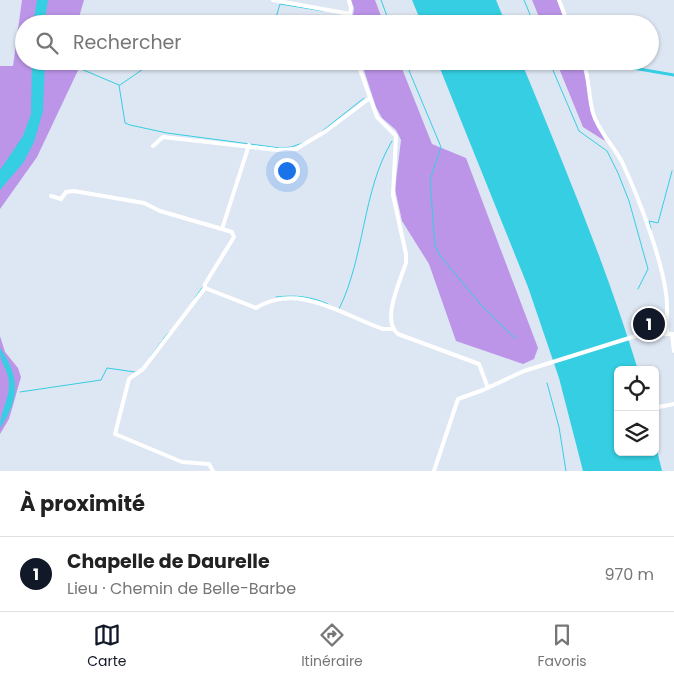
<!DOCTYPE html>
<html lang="fr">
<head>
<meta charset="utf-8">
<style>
	body { margin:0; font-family:Poppins,sans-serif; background:#f6f6f6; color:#222 }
	.controls { position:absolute; right:15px; bottom:15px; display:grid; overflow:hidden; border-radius:8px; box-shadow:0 1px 4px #0004 }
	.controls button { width:45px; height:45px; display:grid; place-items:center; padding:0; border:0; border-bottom:1px solid #e0e0e0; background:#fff; color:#222; font:25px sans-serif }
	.you { position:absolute; left:286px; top:170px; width:18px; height:18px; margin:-12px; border:4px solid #fff; border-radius:50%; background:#1a73e8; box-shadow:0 0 0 8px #1a73e833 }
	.badge { display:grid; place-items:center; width:32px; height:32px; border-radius:50%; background:#111827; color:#fff; font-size:16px; font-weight:700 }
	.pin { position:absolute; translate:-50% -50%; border:2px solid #fff; box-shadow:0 1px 5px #0006 }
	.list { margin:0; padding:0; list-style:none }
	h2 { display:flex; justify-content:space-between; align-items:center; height:65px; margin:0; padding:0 20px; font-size:21px }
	h2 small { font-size:16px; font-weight:400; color:#767676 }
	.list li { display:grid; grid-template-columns:32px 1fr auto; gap:15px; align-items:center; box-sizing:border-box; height:75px; padding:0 20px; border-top:1px solid #e0e0e0 }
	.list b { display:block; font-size:19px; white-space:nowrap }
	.list p { margin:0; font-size:16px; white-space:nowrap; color:#767676 }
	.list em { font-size:16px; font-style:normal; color:#767676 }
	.icon { flex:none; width:28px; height:28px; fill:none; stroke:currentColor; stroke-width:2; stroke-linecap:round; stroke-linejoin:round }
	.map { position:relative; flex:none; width:674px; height:471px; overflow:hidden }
	.search { position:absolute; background:#fff; box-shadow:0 1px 4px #0004; left:15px; right:15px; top:15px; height:55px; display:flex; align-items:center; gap:12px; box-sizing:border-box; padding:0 18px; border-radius:28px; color:#767676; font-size:19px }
	.sheet { height:140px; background:#fff }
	nav { display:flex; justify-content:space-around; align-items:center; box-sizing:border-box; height:70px; border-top:1px solid #e0e0e0; background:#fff; font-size:14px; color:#767676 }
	nav a { display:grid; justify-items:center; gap:2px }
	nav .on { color:#111827 }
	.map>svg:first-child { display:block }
	.forest { fill:#bc95e8 }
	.water { fill:#35cee2 }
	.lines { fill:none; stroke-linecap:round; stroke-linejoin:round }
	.stream { stroke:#35cee2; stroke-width:1 }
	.canal { stroke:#35cee2; stroke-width:3 }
	.minor { stroke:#fff; stroke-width:4 }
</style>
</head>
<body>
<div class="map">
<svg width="674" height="471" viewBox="0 0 674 471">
	<rect width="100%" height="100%" fill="#dde6f3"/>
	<!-- forest -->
	<g class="forest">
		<path d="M22,0H84L77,24H24V61H80L81,64L37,157L0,209V66H13Z"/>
		<path d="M351,0H375L384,24H352L354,8Z"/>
		<path d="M532,0H557L567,24H542Z"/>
		<path d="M361,61H399L432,144L466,158L538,348L534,359L523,364L456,341L429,264L402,221L395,189L401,140L396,130L382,118L376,107Z"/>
		<path d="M556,61H580L587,77L591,112L605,141L583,127Z"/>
		<path d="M0,336L5,352L18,368L21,377L9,419L0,434Z"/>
	</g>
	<!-- water -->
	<g class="water">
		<path d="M37,0H48L44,24H33Z"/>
		<path d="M412,0H496L506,24H422Z"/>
		<path d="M32,61H45L43,111L34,142L23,163L0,190V170L23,136L31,114Z"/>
		<path d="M437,61H521C563,163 606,265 638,370H618V452H655V442L662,471H583L559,378L528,287Z"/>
		<path d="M0,348C20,377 20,398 0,428C0,411 10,399 9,382C8,368 0,365 0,348Z"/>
	</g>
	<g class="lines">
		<!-- stream -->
		<g class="stream">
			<path d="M381,0L390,24"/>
			<path d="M524,0L534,24"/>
			<path d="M274,24L280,4L323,11"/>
			<path d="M62,61L119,85"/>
			<path d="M405,61L441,147L430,180L435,246L441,257L482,306L516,339"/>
			<path d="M549,61L579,131L607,151L618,173L629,201L648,269L638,289"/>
			<path d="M119,85L125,123L130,125L167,133L280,148L291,147L303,143"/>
			<path d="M120,85L149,65L184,61"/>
			<path d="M321,132L364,98"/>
			<path d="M651,229L649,221L658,223L672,171"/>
			<path d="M276,297C295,295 310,296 328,304"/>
			<path d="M195,298L202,288"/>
			<path d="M339,309C365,257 362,191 392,141"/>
			<path d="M163,339L170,331"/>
			<path d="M150,357L162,341"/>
			<path d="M547,383L559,427L566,471"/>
			<path d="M20,392L101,380L107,368L135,372"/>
		</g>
		<!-- canal -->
		<path class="canal" d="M592,61L674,75"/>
		<!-- minor -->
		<g class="minor">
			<path d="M273,0L350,14"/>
			<path d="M559,0L568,24"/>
			<path d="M348,24L351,8L349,0"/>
			<path d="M357,61L377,117L396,136L393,195L406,254V263C400,281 381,321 398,334L479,364L488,388"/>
			<path d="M583,61C590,80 588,95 593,113C598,131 614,146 622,162C638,196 667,270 667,307C667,316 666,324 667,333"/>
			<path d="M249,145L222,229L232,232L234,237L205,284V288L256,308C299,282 342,315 383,329H392"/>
			<path d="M153,146L163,137L277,150L296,149L326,131L370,98"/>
			<path d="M51,196L61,199L66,192L74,191L144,203L160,211L222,229"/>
			<path d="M205,288L143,369L129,379L115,434L182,462L209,464L213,471"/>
			<path d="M672,334L674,351"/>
			<path d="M659,407L674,404"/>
			<path d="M434,471L458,399L483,390L524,371L642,334H674"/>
		</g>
	</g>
</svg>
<div class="controls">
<button><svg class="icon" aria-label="locate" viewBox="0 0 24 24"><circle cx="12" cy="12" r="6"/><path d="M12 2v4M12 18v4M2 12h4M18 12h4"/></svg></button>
<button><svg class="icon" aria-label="layers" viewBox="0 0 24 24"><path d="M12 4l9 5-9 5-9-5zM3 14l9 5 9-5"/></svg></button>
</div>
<div class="you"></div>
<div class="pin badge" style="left:649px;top:324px">1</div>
<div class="search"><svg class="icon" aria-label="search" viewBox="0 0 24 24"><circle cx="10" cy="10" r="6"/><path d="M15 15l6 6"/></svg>Rechercher</div>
</div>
<section class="sheet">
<h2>À proximité<small></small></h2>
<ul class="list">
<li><span class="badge">1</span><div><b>Chapelle de Daurelle</b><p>Lieu · Chemin de Belle-Barbe</p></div><em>970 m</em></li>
</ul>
</section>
<nav>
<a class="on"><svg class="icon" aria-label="map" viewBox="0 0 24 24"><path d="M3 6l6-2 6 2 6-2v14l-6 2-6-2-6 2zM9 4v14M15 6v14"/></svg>Carte</a>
<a><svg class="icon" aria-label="directions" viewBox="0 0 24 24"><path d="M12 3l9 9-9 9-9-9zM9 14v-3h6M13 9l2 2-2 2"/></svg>Itinéraire</a>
<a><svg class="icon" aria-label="saved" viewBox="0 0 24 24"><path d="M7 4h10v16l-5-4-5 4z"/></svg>Favoris</a>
</nav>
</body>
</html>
